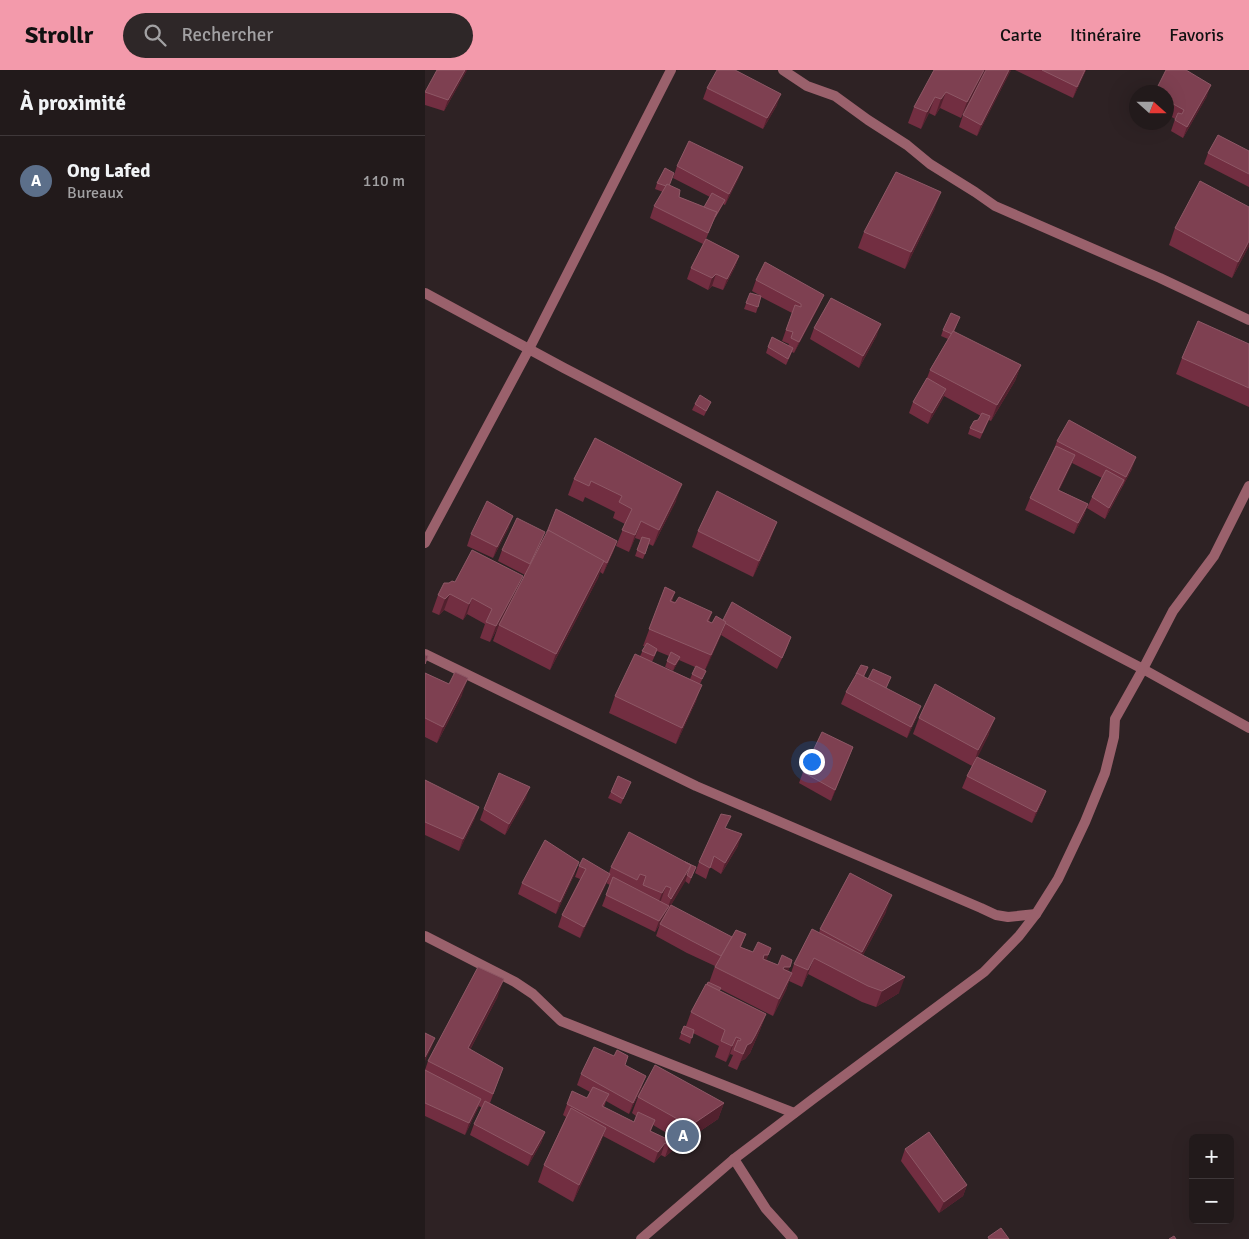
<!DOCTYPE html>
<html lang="fr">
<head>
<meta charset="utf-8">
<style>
	body { margin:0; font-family:Signika,sans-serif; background:#2e2728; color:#f1f3f6 }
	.controls { position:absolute; right:15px; bottom:15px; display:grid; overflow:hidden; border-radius:8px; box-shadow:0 5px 20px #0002 }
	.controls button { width:45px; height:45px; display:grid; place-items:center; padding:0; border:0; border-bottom:1px solid #3f383a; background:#221a1b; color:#f1f3f6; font:25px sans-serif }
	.compass { position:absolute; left:704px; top:15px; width:45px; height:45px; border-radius:50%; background:#221a1b; box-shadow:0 5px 20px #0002; rotate:111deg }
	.you { position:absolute; left:386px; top:691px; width:18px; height:18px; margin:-12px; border:4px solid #fff; border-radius:50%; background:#1a73e8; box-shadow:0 0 0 8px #1a73e833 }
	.badge { display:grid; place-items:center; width:32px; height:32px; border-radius:50%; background:#f39aab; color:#fff; font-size:16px; font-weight:700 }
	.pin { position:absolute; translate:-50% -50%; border:2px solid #fff; box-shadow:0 1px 5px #0006 }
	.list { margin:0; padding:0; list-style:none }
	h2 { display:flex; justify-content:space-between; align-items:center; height:65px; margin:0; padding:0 20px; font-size:21px }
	h2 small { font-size:16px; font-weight:400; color:#a2a1a3 }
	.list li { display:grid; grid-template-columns:32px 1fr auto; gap:15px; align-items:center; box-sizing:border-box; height:90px; padding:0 20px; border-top:1px solid #3f383a }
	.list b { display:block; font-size:19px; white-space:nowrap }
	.list p { margin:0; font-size:16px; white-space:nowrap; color:#a2a1a3 }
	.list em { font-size:16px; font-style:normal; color:#a2a1a3 }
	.icon { flex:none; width:28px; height:28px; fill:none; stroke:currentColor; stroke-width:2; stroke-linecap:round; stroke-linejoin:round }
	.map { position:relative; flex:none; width:824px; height:1169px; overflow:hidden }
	header { display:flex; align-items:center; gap:30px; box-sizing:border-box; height:70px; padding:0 25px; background:#f39aab; color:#111 }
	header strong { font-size:24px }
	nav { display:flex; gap:28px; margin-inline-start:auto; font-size:18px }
	.search { width:350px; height:45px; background:#2e2728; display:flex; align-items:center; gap:12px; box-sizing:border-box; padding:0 18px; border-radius:28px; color:#a2a1a3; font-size:19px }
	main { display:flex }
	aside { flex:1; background:#221a1b }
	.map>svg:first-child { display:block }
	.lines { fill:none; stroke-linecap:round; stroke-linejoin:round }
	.minor { stroke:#9a616c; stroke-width:10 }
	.wall { fill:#722e41; fill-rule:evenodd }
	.shaded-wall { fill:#52212e }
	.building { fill:#7e4051; stroke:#8e5866 }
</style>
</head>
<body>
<header>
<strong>Strollr</strong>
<div class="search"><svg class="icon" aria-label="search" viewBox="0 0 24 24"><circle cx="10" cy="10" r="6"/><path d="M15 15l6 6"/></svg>Rechercher</div>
<nav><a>Carte</a><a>Itinéraire</a><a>Favoris</a></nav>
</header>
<main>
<aside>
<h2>À proximité<small></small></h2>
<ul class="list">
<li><span class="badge" style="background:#5c6f8a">A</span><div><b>Ong Lafed</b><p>Bureaux</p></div><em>110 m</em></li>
</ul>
</aside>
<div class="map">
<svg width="824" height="1169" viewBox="0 0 824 1169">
	<rect width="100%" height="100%" fill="#2e2224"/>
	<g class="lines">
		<!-- minor -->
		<g class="minor">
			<path d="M358,0L382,16L410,26L443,50L482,75L505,94L550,122L570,136L735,208L824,250"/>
			<path d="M0,223L139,298L718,599L824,658"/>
			<path d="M0,473L104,279L246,0"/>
			<path d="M0,584L271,716L556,838L571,845L583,847L611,844"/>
			<path d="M0,866L90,912L108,924L136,951L369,1043"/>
			<path d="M309,1089L341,1139L368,1169"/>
			<path d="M216,1169L309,1089L388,1029L559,902L594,866L611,844L633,809L660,752L680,703L689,667L690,649L718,599L748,541L789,486L824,416"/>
		</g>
	</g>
	<!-- wall -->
	<g class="wall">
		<path d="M42,0L19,41L0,35V22Z"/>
		<path d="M561,0L536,48L515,38L510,46L504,43L496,59L483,53L489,37Z"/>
		<path d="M586,0L552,66L534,57L538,45Z"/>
		<path d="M590,0H661L648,28Z"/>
		<path d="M282,18L352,35L338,59L278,29Z"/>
		<path d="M742,22L782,26L758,68L746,61L750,49L742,44Z"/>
		<path d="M824,81V117L779,94L783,83Z"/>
		<path d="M252,96L318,97L313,109L300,135L298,134L288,152L281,169L314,186L310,197L298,220L287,216L283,220L262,209L266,198L278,174L225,148L229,136L238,122L230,119L232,113L244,116L254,127L279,137L285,127L248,108Z"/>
		<path d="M510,138L480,199L433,178L439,162Z"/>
		<path d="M750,158L824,176L807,208L744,175Z"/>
		<path d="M331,210L399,225L394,236L369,283L367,282L361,295L341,283L343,277L363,276L364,274L357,271L367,243L336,227L331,243L319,239L325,223L336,226L327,221Z"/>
		<path d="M535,247L529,262L596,295L590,311L566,351L564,350L555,369L543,364L545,358L553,350L556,346L519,326L517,330L503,354L484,343L488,332L502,308L505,300L523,269L516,266L518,260Z"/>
		<path d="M389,258L452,265L434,298L385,269Z"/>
		<path d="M824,274V337L751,304L757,288Z"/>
		<path d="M286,332L279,346L267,340L270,334Z"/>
		<path d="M170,368L251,431L228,476L224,474L218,489L210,486L216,470L210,468L204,482L191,476L200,454L188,448L190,442L160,427L158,432L143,425L149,409Z"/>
		<path d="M632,371L707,399L680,449L662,438L667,427L677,408L647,393L634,420L663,434L659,445L649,464L600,440L605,428L628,382Z"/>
		<path d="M84,457L68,488L42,476L46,464Z"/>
		<path d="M273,461L346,468L328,507L267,477Z"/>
		<path d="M192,471L188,482L178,504L175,502L173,508L125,600L68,571L73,557L65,572L55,568L60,554L42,544L38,550L19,540L14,545L7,542L13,525L24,513L30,512L95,515L100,505L73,491L77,480L116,474L109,488Z"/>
		<path d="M240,517L250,522L247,531L287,542L284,551L287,553L298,550L366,567L362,578L352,599L296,565L280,600L281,601L275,614L271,631L251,674L184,643L190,626L215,586L220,576H218ZM232,581L244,586L240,597L248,601L254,590L270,597L265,609L227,592Z"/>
		<path d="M443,597L439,607L443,609L466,607L461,618L492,647L482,668L416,634L421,622Z"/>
		<path d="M0,603L24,614L37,625L12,673L0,667Z"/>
		<path d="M494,648L564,664L552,687L621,721L617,732L607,753L537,718L542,706L547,696L488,664Z"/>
		<path d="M428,677L406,731L374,713L378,702Z"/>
		<path d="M0,710L50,748L34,781L0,765Z"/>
		<path d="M206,712L196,734L183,728L186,722Z"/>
		<path d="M101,728L80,765L55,750L59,739Z"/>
		<path d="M301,759L313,776L296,804L285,797L281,809L270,803L274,792Z"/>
		<path d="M215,768L260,792L271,797L264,814L260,811L240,845L307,867L321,864L316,877L328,882L346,878L341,890L353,895L367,890L363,901L366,903L369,894L394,863L395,859L461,842L438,885L474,923L451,937L437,932L383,904L377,917L364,911L361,920L348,946L295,919V921L341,944L335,960L325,983L320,989L316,991L312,1000L303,996L308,985L305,984L301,992L290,987L294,976L268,963L265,974L254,969L259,956H261L266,942L282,915L284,913L290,896L262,883L231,866L235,854L239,848L230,862L177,836L185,815L181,813L155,868L133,857L137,845L155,809L150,807L154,796L184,803L186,797Z"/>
		<path d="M150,803L131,844L93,824L97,813Z"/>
		<path d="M73,926L45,980L78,998L65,1033L120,1062L116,1073L103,1096L45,1065L49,1054L57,1038L54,1036L40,1065L0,1046V1000L3,991Z"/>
		<path d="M200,995L217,1017L204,1044L181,1031L179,1037L209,1052L211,1046L207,1043L213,1027L299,1033L293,1049L259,1072L252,1069L248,1080L240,1087L236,1085L229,1093L178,1066L175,1074L148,1132L113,1112L119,1095L141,1047L138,1045L142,1034L162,1028L165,1022L152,1015L156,1004ZM228,1055L245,1065L240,1068L226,1061Z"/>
		<path d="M480,1079L542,1115L538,1126L514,1143L476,1091Z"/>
	</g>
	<!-- shaded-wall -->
	<g class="shaded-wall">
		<path d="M40,0H42L19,41L23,30Z"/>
		<path d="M559,0H561L536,48L542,32Z"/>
		<path d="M584,0H586L552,66L556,55Z"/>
		<path d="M660,0H661L657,9L648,28L652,17Z"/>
		<path d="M786,15L782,26L758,68L762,57Z"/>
		<path d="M521,22L515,38L510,46L516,29Z"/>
		<path d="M356,24L352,35L338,59L342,48Z"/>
		<path d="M510,27L504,43L496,59L502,42Z"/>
		<path d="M318,97L313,109L300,135L304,124Z"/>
		<path d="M516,122L510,138L480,199L486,182Z"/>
		<path d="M300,130L298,135L288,152L290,147Z"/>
		<path d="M824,171V176L807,208L813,192Z"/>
		<path d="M314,186L310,197L298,220L302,209Z"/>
		<path d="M291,204L287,216L283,220L287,208Z"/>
		<path d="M399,225L394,236L369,283L374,272Z"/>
		<path d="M456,254L452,265L434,298L438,286Z"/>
		<path d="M596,295L590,311L566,351L572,335Z"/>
		<path d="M521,319L517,330L503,354L507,343Z"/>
		<path d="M650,385L646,396L629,431L633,420Z"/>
		<path d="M711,387L707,399L697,418L701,407Z"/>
		<path d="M699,410L695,421L680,449L684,438Z"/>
		<path d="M257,414L251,431L228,476L234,460Z"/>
		<path d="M663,434L659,445L649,464L653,453Z"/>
		<path d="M88,446L84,457L68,488L72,477Z"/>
		<path d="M216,451L210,468L204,482L210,465Z"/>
		<path d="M352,452L346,468L328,507L334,491Z"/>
		<path d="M120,462L116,474L101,505L105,494Z"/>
		<path d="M192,471L188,482L178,504L182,493Z"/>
		<path d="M179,491L173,508L125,600L131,584Z"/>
		<path d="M98,506L92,522L65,572L71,556Z"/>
		<path d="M25,524L19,540L14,545L20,529Z"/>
		<path d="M47,528L42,544L38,550L44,534Z"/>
		<path d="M301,552L295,568L280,601L286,585Z"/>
		<path d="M255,587L253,592L248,601L250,595Z"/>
		<path d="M43,608L37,625L12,673L18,657Z"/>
		<path d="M277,615L271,631L251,674L257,658Z"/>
		<path d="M496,636L492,647L482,668L486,657Z"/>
		<path d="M570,648L564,664L548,697L553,680Z"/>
		<path d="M428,677L424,688L406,731L410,720Z"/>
		<path d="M105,717L101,728L80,765L84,754Z"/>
		<path d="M621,721L617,732L607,753L611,742Z"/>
		<path d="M54,737L50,748L34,781L38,769Z"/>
		<path d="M317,764L313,776L296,804L300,793Z"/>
		<path d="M154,792L150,803L131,844L135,832Z"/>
		<path d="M266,795L260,812L240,845L246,829Z"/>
		<path d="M185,804L181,815L155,868L159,857Z"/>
		<path d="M241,816L235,833L231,839L237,823Z"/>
		<path d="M467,825L461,842L431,898L437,882Z"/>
		<path d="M244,836L239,847L230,862L234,851Z"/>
		<path d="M346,878L340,894L332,905L339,885Z"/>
		<path d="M389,888L383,904L377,917L383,900Z"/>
		<path d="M367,890L359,913L352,915L359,897Z"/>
		<path d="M367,903L361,920L348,946L354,929Z"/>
		<path d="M480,907L474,923L451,937L457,921Z"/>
		<path d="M79,909L73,926L37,995L43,978Z"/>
		<path d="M341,944L335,960L325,983L320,989L316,991L312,1000L322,975Z"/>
		<path d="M311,967L305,984L301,992L307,976Z"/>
		<path d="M10,968L6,979L0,991V987Z"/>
		<path d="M221,1006L217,1017L204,1044L208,1033Z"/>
		<path d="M56,1029L52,1040L40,1065L44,1053Z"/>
		<path d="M299,1033L293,1049L259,1072L265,1056Z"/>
		<path d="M181,1058L175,1074L148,1132L154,1115Z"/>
		<path d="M120,1062L116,1073L103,1096L107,1085Z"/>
		<path d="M252,1068L248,1080L240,1087L244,1076Z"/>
		<path d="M240,1073L236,1085L229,1093L233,1082Z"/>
		<path d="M542,1115L538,1126L514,1143L519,1132Z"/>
	</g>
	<!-- building -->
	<g class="building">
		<path d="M12,0H40L23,30L0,22Z"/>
		<path d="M292,0H310L356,24L342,48L282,18Z"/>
		<path d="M509,0H559L542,32L521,22L516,29L510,27L502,42L489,37Z"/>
		<path d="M561,0H584L556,55L538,45Z"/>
		<path d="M617,0H660L652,17Z"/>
		<path d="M741,0H761L786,15L762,57L750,50L753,43L757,44L759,40L743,31L742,34V22H730Z"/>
		<path d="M793,65L824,81V104L783,83Z"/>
		<path d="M264,71L318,97L304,124L252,96Z"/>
		<path d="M240,98L249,103L244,116L242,114L241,116L232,113Z"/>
		<path d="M471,102L516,122L486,182L439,162Z"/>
		<path d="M775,111L824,137V171L813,192L750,158Z"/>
		<path d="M242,114L255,120L254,127L292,142L283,163L229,136Z"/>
		<path d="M287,123L300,130L290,147L292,142L279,137Z"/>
		<path d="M281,169L314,186L302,209L291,204L287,208L266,198Z"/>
		<path d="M340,192L399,225L374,272L366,268L368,262L361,260L370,235L376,237V234L331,210Z"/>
		<path d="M325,223L336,226L333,237L321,233Z"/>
		<path d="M406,228L456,254L438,286L389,258Z"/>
		<path d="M526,243L535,247L527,264L518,260Z"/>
		<path d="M773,251L824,274V318L757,288Z"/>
		<path d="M528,261L596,295L572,335L505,300Z"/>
		<path d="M347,267L368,278L363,289L343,277Z"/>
		<path d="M502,308L521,319L507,343L488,332Z"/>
		<path d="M275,325L286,332L281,341L270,334Z"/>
		<path d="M557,343L565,346L557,363L545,358L549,351L553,350Z"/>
		<path d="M644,350L711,387L701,407L632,371Z"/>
		<path d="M170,368L257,414L234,460L216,451L210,465L197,460L207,439L194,432L197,426L166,411L164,416L149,409Z"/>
		<path d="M631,376L650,385L633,420L663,434L653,453L605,428Z"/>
		<path d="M681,400L699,410L684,438L667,427Z"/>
		<path d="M292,421L352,452L334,491L273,461Z"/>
		<path d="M62,431L88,446L72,477L46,464Z"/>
		<path d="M131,439L192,471L182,493L123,460L122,462Z"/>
		<path d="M92,448L120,462L105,494L77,480Z"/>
		<path d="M123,460L179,491L131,584L74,555Z"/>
		<path d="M217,467L225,469L220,484L212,480Z"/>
		<path d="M47,480L98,506L71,556L61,552L67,539L47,528L44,534L25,524L20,529L13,525L19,513H24L27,511L30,512Z"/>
		<path d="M240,517L250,522L245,531L250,533L254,527L287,542L282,551L287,553L291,546L301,552L286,585L224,559Z"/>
		<path d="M307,532L366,567L357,588L300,553L301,552L298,550Z"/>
		<path d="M222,573L232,579L229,586L217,581Z"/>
		<path d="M246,582L255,587L250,595L242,591Z"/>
		<path d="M210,584L277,615L257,658L190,626Z"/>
		<path d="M0,585L3,586L0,594Z"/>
		<path d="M436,595L443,597L438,607L432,603L431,604Z"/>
		<path d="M271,596L281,601L277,609L267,604Z"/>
		<path d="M448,599L466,607L461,618L443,609Z"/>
		<path d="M30,602L43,608L18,657L0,648V603L24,614Z"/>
		<path d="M432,603L496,636L486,657L421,622Z"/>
		<path d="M510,614L570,648L553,680L494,648Z"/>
		<path d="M397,662L428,677L410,720L378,702Z"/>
		<path d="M552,687L621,721L611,742L542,706Z"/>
		<path d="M74,703L105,717L84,754L59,739Z"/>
		<path d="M193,706L206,712L198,729L186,722Z"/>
		<path d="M0,710L54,737L38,769L0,752Z"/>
		<path d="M296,744L306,746L300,758L317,764L300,793L289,786L285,798L274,792Z"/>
		<path d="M204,762L266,795L246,829L243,826L246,818L241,816L237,823L218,815L221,806L215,804L212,810L186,797Z"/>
		<path d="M120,770L154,792L135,832L97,813Z"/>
		<path d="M158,788L185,804L159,857L137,845L161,799L154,796Z"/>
		<path d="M260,792L271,797L266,808L262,805L266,795Z"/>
		<path d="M425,803L467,825L437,882L395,859Z"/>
		<path d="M188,807L244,836L234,851L181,825Z"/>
		<path d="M246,835L307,867L296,886L267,871L235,854Z"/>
		<path d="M387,859L480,907L457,921L443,916L389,888L383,900L369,894Z"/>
		<path d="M311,860L321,864L315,877L328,882L333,872L346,878L343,885H339L338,889L353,895L357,885L367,890L365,897H359L358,899L367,903L354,929L290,897Z"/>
		<path d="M53,897L79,909L43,978L78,998L68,1024L3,991Z"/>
		<path d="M283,912L296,918L294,921L282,915Z"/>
		<path d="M281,914L341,944L330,966L326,973L322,975L318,984L309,980L313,970L315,971L316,969L311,967L307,976L296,971L300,960L266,942Z"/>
		<path d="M259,956L269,960L267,968L256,963Z"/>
		<path d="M0,963L10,968L0,987Z"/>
		<path d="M169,977L189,986L192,980L203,986L200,995L221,1006L208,1033L156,1004Z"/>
		<path d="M230,995L299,1033L265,1056L213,1027Z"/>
		<path d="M0,1000L56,1029L44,1053L0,1033Z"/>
		<path d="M168,1017L184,1024L177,1036L209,1052L213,1042L230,1050L225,1061L240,1068L248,1062L252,1068L244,1076L240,1073L233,1082L142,1034L147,1021L162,1028Z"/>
		<path d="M60,1031L120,1062L107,1085L49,1054Z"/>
		<path d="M146,1038L181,1058L154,1115L119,1095Z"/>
		<path d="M504,1062L542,1115L519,1132L480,1079Z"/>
		<path d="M576,1158L584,1169H564L563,1167Z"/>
		<path d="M749,1166L751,1169H744Z"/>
	</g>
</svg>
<div class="controls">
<button>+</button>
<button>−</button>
</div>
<svg class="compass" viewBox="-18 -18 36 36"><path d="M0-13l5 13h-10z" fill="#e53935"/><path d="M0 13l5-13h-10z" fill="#a2a1a3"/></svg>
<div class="you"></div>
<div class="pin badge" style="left:258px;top:1066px;background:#5c6f8a">A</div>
</div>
</main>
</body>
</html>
